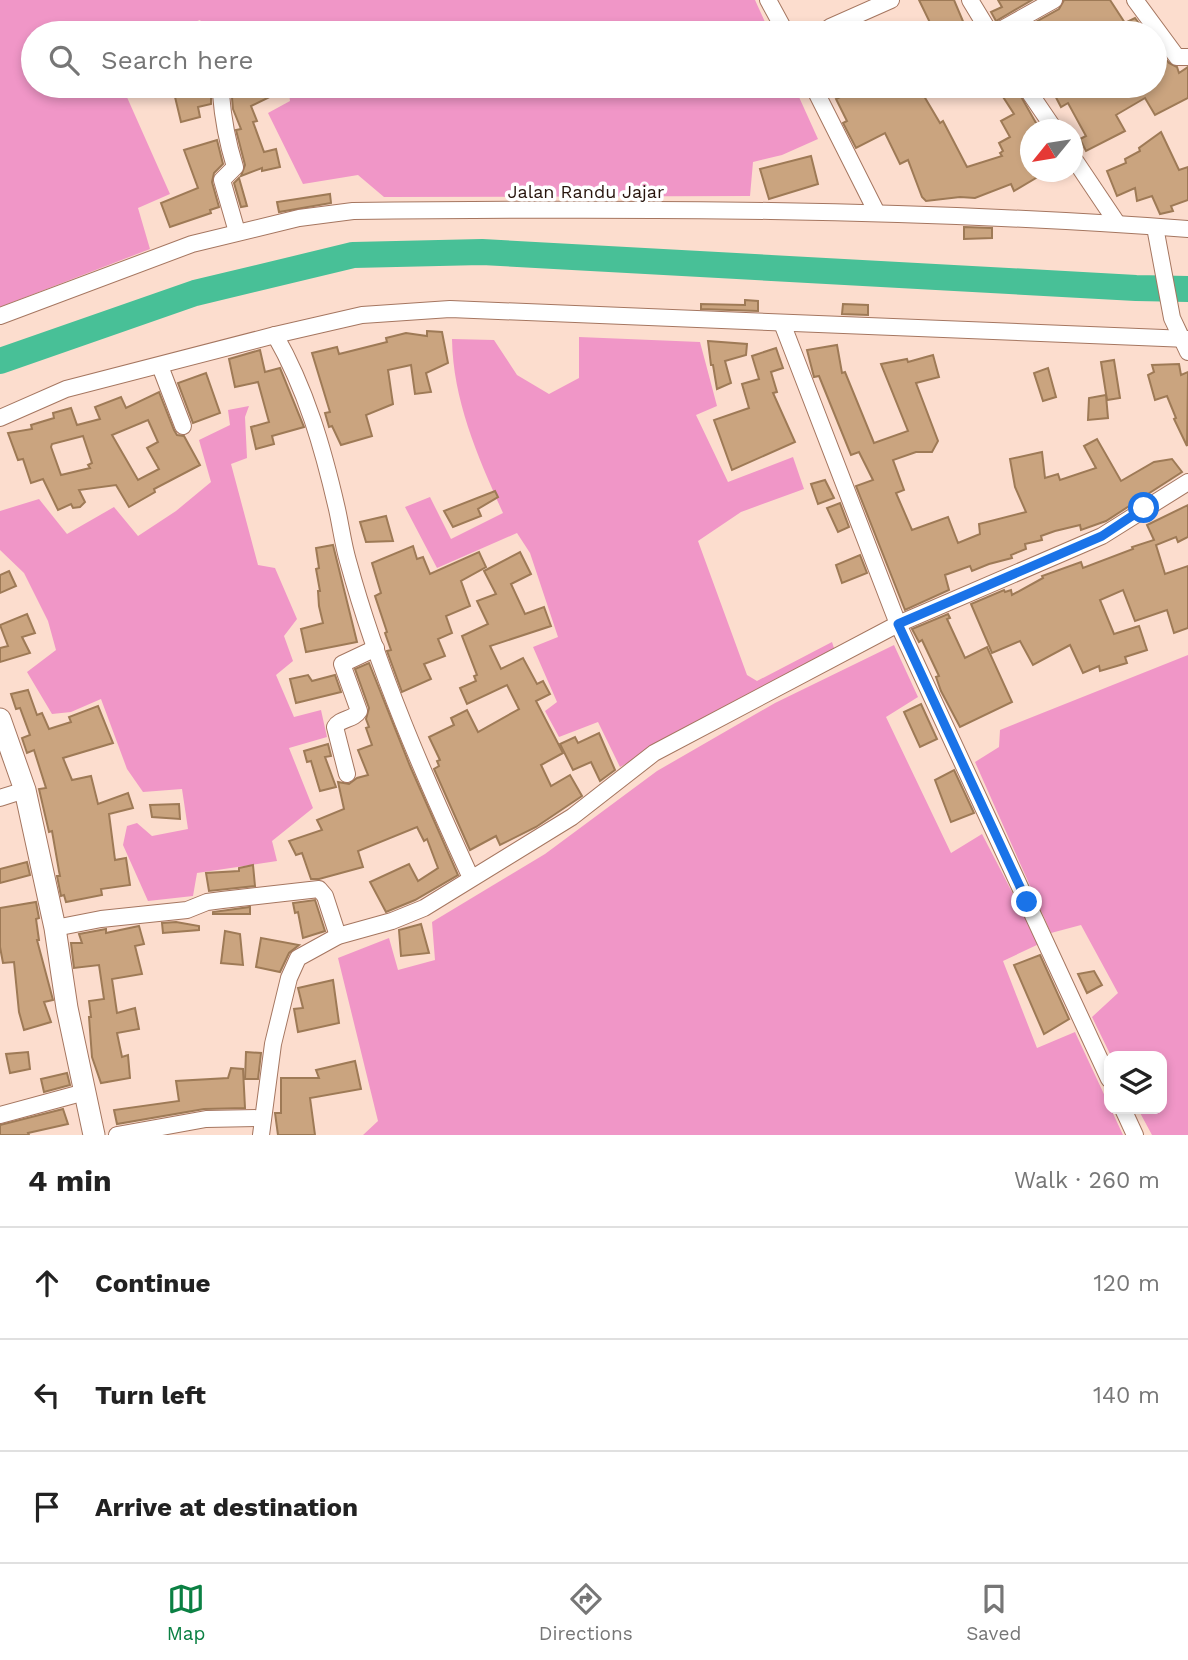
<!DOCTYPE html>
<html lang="en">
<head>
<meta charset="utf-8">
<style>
	body { margin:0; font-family:"Work Sans",sans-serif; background:#f6f6f6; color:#222 }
	.controls { position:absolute; right:21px; bottom:21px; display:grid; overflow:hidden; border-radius:14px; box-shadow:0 4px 10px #0003 }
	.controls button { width:63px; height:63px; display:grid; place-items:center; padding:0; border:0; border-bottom:2px solid #e0e0e0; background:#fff; color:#222; font:35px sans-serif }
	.compass { position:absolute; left:1020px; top:119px; width:63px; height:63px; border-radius:50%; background:#fff; box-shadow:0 4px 10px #0003; rotate:240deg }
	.stop { position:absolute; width:21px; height:21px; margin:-16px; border:5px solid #1a73e8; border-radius:50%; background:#fff }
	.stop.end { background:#1a73e8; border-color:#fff; box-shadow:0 2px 7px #0008 }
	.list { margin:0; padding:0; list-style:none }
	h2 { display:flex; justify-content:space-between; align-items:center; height:91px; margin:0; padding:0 28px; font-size:30px }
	h2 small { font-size:23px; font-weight:400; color:#767676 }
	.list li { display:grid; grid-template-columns:46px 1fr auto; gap:21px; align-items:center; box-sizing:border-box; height:112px; padding:0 28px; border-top:2px solid #e0e0e0 }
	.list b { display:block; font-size:26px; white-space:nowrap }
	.list em { font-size:23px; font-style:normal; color:#767676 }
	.icon { flex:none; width:38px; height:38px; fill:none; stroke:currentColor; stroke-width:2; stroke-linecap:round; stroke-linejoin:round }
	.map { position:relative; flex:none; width:1188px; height:1135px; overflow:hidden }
	.search { position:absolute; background:#fff; box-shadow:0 4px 10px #0003; left:21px; right:21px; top:21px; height:77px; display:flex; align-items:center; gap:18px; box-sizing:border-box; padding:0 24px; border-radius:38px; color:#767676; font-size:26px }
	.sheet { height:427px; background:#fff }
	nav { display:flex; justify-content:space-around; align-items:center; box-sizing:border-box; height:98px; border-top:2px solid #e0e0e0; background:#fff; font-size:19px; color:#767676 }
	nav a { display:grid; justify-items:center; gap:4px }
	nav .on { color:#0b8043 }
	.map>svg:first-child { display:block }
	.green { fill:#f096c7 }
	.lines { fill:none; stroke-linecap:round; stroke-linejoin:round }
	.river { stroke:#48c097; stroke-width:26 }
	.building { fill:#caa47f; stroke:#9e7a56; stroke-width:2; fill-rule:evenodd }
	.minor-casing { stroke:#a57660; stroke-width:18 }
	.tertiary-casing { stroke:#a57660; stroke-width:23 }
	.minor { stroke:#fff; stroke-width:16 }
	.tertiary { stroke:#fff; stroke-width:21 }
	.route { stroke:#1a73e8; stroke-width:9 }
	.labels { text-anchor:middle; stroke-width:7; stroke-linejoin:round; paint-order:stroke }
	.street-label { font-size:18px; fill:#27140c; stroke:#fff }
</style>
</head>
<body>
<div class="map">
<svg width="1188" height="1135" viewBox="0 0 1188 1135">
	<rect width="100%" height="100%" fill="#fcddce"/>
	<!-- green -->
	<g class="green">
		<path d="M0,0H755L770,33H209L200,20L165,33H33V86H122L170,194L138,208L150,249L0,307Z"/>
		<path d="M288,86H794L818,139L782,155L753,162L750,196L384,197L358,175L303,184L268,113L290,101Z"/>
		<path d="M579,337L700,342L717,406L696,415L728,482L793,457L804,489L741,512L698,541L747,675L757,681L832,642L836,654L620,767L598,722L559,737L545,711L557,702L533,647L558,637L530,553L517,533L437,568L405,507L430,497L451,539L503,513C478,457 453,401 452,339L494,340L517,375L549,394L579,378Z"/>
		<path d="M249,406L245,417L247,458L231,464L258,565L275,568L297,619L284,636L293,661L276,675L294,717L321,710L327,737L289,748L313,808L272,841L277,861L197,873L193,896L148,901L123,845L127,826L137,823L152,836L188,829L182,789L143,792L127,769L101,699L71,712L52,714L27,672L56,650L48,621L24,573L0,550V511L39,499L67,534L114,507L138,536L176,511L211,482L199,440L230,425L228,410Z"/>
		<path d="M894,645L918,697L886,717L951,853L982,834L1039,944L1003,961L1037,1048L1075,1032L1123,1135H363L378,1121L338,958L389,938L398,970L435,960L432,922L545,854L657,771L775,703Z"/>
		<path d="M1188,655V1135H1152L1138,1109H1162V1056H1111L1092,1017L1118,993L1081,925L1051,933L975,762L999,747L1000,730Z"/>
	</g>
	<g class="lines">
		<!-- river -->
		<path class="river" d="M0,361L195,293L353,255L482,252L1136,288L1188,289"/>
	</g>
	<!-- building -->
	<g class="building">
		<path d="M919,0H954L965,26L961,28L964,33H935Z"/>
		<path d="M998,0H1032L996,21L991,12L1002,7Z"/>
		<path d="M1064,0H1110L1125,23L1135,18L1146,33H1016L1059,9Z"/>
		<path d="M1155,45L1169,63L1177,67L1179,73L1188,67V98L1155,115L1145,98L1116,115L1125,131L1086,151L1080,139L1086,136L1068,103L1061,107L1050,86H1155Z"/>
		<path d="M197,86H214L211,91V104L198,107L200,117L181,122L175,97L199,91Z"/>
		<path d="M240,86H292L251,106L257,121L253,122L264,152L276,149L280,167L262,171V168L241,176L245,165L236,130L241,129L233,109L232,98L237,93Z"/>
		<path d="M863,86H918L940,123L943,121L967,167L1002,156L1000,153L1003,151L999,143L1010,137L1001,121L1014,114L996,86H1015L1040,130H1031V172H1046L1014,191L1011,184L975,198L960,197L926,201L922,197L908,160L900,164L885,133L856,148L843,123L847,121L836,99Z"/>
		<path d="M1161,132L1179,170L1188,167V200L1171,206L1173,211L1160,214L1152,196L1137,201L1135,188L1117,196L1107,171L1126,163L1125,159L1140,151L1139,148Z"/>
		<path d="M217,140L223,164L214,173L212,182L219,207L210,210L211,213L170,227L161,203L198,188L184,150Z"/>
		<path d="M811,156L818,184L769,199L760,169Z"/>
		<path d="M239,178L247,206L241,207L234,183Z"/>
		<path d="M330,194L331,203L279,212L277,202Z"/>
		<path d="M964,227L992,228V238L964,239Z"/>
		<path d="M745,300L758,301V311L701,309V304L745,305Z"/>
		<path d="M843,304L868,305V315L842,314Z"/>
		<path d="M427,331L442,332L448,363L426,373L431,392L415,394L411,365L388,370L393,404L366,415L372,436L341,445L332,426L329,427L325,413L330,412L312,353L337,347L339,354L387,342L386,338L406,333L427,336Z"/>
		<path d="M708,341L747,344L746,355L725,361L731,383L717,389L713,365H711Z"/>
		<path d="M837,345L842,373L845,372L874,443L908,431L881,364L907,359L908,362L933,355L939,377L916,383L938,441L932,452H916L893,460L904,490L896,493L912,530L948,517L958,543L980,534L979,524L1026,512L1015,487L1010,459L1042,452L1045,478L1058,474L1060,480L1096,468L1084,446L1097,439L1121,481L1154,462L1172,459L1182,472L1106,521L1081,530L1080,525L1055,531L1041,536L1042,540L1025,544L1026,549L1011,555L1012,558L989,564L972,571L970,566L945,575L949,590L905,610L856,486L873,480L859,452L851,455L819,376L814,377L807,350Z"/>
		<path d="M776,348L783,368L771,372L777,392L773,393L795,442L732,470L714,420L749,408L742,384L759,379L752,356Z"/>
		<path d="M260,350L265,372L280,368L304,427L272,436L274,444L256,449L251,427L269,422L258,382L235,387L229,359Z"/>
		<path d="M1114,360L1120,398L1107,400L1101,362Z"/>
		<path d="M1179,364L1181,375L1188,372L1187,446L1174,419L1176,418L1167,396L1155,400L1148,375L1154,372L1152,365Z"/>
		<path d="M1048,368L1056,397L1043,401L1034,373Z"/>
		<path d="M206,373L220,413L193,423L178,383Z"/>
		<path d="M159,392L174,430L177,435L184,436L200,465L154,489L155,492L129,507L116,485L79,490L85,502L80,507L73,508L71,504L58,510L43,479L31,483L23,459L18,460L8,433L32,429L31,425L54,418L53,413L71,408L77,425L100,419L95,407L121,397L126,408ZM148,420L158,442L147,448L159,469L138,480L112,435ZM83,436L92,463L88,465L90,468L61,475L51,447L52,444Z"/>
		<path d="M1106,395L1108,418L1088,420L1089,398Z"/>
		<path d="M825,480L834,498L818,504L811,484Z"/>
		<path d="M495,491L498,497L478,509L481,516L453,527L444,511Z"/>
		<path d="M840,503L849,527L838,532L827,508Z"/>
		<path d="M1188,505V537L1178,542L1176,537L1156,545L1165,574L1188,566V628L1174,633L1167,610L1135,621L1123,590L1100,600L1114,634L1139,626L1147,650L1125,657L1127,663L1100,671L1099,666L1083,673L1070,645L1033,665L1020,641L992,653L971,604L1004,590L1005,592L1011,590L1012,595L1043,578L1042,576L1081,562L1083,568L1133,549L1132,547L1154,540L1147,525Z"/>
		<path d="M386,516L393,541L366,542L360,522Z"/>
		<path d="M333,545L357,642L306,652L301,629L323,623L319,606L318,591H320L316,569L319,568L316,548Z"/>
		<path d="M413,546L417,559L423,557L430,574L479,552L486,567L461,581L470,606L446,616L452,633L438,639L445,656L424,664L431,679L402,692L387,651L391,650L385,633L387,632L375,596L381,593L372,563Z"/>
		<path d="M520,552L531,574L511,584L525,614L544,607L551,626L490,646L501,669L523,658L537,684L543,681L550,694L536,701L563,753L541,765L551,786L570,775L582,796L536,827L500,845L496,836L470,850L434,769L439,766L437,761L440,760L429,737L454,725L451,718L467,710L478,732L519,709L507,685L467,704L460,688L476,681L474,676L477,675L462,636L488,624L477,601L496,594L484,571Z"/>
		<path d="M860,555L867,573L842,583L836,565Z"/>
		<path d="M9,571L16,586L0,593V575Z"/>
		<path d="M27,614L35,633L22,637L30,653L0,662V648L8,646L0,625Z"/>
		<path d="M948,614L950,618L947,619L965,658L987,647L1012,702L960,727L941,691L936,677L939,676L922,640L919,642L912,629Z"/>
		<path d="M369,663L410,766L458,875L415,900L386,912L370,882L409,864L418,881L438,868L427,839L424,841L417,827L358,851L363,867L319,879H311L302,853L296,855L289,841L322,830L317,820L344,809L338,782L349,784L357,778L368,775L358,750L372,745L366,728L369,727L366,719L369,708L355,669Z"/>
		<path d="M308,675L312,681L335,675L341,692L296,703L290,679Z"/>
		<path d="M28,690L37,715L42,713L49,729L71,722L69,717L98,706L113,743L63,758L72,780L91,776L98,804L128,793L133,808L109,814L115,860L126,858L130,885L101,889L102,895L66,902L64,895L61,896L57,876H60L59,871L52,831L49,832L39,789L46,788L34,750L27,753L22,738L30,735L20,708L16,709L11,694Z"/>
		<path d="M921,704L937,739L920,747L904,712Z"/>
		<path d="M599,733L615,770L600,781L591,762L573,770L560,744L575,737L578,743Z"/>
		<path d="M328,744L331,756L325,757L336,787L320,791L311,761L307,762L304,751Z"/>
		<path d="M954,770L974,813L951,822L935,780Z"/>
		<path d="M179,804L180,819L152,817L150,805Z"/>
		<path d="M27,862L30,875L0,883V869Z"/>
		<path d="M253,865L255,886L209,891L206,873L239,871V868Z"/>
		<path d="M315,900L325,931L303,938L298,912L295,913L293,903Z"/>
		<path d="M36,902L39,918L36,919L39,940H37L53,1000L44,1002L51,1022L24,1030L19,1012L14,962L3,963L0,947V908Z"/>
		<path d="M250,907V914H213V912Z"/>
		<path d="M176,922L199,926V930L163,933L162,923Z"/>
		<path d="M421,924L429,953L401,956L399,930Z"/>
		<path d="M139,926L144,944L135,946L142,974L112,979L117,1013L135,1008L139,1029L117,1033L122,1057L128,1055L130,1078L101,1083L92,1057L89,1017H91L89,1001L104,999L99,965L74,968L71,943H82L79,934L106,929V933Z"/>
		<path d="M225,931L240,934L243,965L221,963Z"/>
		<path d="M261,938L299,945L289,953L280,972L256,967Z"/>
		<path d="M1040,955L1069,1019L1044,1034L1014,965Z"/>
		<path d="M1094,971L1102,985L1087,993L1078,974Z"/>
		<path d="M333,980L339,1023L298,1032L294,1009L303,1008L298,988Z"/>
		<path d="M28,1052L30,1069L10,1073L6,1054Z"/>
		<path d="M246,1052L261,1053L258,1079H245Z"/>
		<path d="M355,1061L361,1089L310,1098L315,1135H278L275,1113H281V1078H319L316,1070Z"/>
		<path d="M231,1068L243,1069L245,1108L204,1109L117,1124L114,1110L179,1101L176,1081L228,1078Z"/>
		<path d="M67,1073L70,1085L44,1092L41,1079Z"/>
		<path d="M63,1109L68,1124L28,1133L29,1135H0V1125Z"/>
	</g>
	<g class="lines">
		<!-- minor casing -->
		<g class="minor-casing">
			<g id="minor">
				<path d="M768,0L786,33"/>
				<path d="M970,0L990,33"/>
				<path d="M1135,0L1177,57H1188"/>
				<path d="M830,27L891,0"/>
				<path d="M995,33L1054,0"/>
				<path d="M230,86L221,94C223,121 227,141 235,167L222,180L237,232"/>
				<path d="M813,86L877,213"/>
				<path d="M1025,86L1055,130"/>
				<path d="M1072,156L1117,223"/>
				<path d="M1155,227L1172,318L1188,352"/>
				<path d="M0,316L192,244L299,218L353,211C631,208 911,208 1188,229"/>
				<path d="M782,323L898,624L1109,1079"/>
				<path d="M275,335C306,389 323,448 337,509C341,527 343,544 348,561C378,671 424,776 471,878"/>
				<path d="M160,366L183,426"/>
				<path d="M0,418L66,389L275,335L362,315L450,309L1188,339"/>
				<path d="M347,774L335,727C340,718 354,720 359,711L342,664L376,648"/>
				<path d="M0,798L25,790"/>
				<path d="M55,928L101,919L187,910L207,902L222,900L319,889L325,896L338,936"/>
				<path d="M1123,1109L1135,1135"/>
				<path d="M0,1115L85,1092"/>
				<path d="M117,1135L206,1119L263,1118"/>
				<path d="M261,1135L273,1044L289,978L298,958L338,936L392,921L424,908L572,817L654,753L898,624L1102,536L1188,482"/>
			</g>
		</g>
		<!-- tertiary casing -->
		<g class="tertiary-casing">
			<path id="tertiary" d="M0,719L25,790L55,928L67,1008L94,1135"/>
		</g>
		<!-- minor -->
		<use href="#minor" class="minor"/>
		<!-- tertiary -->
		<use href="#tertiary" class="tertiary"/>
	</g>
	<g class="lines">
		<!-- route -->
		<path class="route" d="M1027,902L898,624L1102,536L1144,508"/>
	</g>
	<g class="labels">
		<!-- street labels -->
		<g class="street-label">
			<text x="586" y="198">Jalan Randu Jajar</text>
		</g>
	</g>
</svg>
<div class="controls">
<button><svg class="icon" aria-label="layers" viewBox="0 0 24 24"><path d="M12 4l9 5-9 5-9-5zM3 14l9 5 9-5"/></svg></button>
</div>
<svg class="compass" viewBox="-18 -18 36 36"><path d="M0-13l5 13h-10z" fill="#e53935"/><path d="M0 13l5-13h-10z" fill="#767676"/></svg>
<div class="stop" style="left:1144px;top:508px"></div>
<div class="stop end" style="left:1027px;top:902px"></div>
<div class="search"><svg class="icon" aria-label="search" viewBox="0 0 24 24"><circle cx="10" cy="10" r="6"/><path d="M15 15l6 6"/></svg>Search here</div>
</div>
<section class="sheet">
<h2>4 min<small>Walk · 260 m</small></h2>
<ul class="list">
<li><svg class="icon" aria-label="ahead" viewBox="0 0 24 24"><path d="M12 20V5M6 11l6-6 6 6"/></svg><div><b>Continue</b></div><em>120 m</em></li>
<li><svg class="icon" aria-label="left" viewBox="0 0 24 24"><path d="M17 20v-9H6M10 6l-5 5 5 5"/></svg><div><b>Turn left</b></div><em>140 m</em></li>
<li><svg class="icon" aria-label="arrive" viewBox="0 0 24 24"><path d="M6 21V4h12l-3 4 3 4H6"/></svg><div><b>Arrive at destination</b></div></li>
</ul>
</section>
<nav>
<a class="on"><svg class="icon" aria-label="map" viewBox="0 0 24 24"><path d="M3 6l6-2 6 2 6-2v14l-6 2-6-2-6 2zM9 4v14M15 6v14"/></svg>Map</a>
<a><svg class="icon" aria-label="directions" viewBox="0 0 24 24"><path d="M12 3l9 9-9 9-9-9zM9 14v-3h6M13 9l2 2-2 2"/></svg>Directions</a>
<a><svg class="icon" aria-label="saved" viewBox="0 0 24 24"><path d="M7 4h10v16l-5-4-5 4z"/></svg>Saved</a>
</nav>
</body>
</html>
